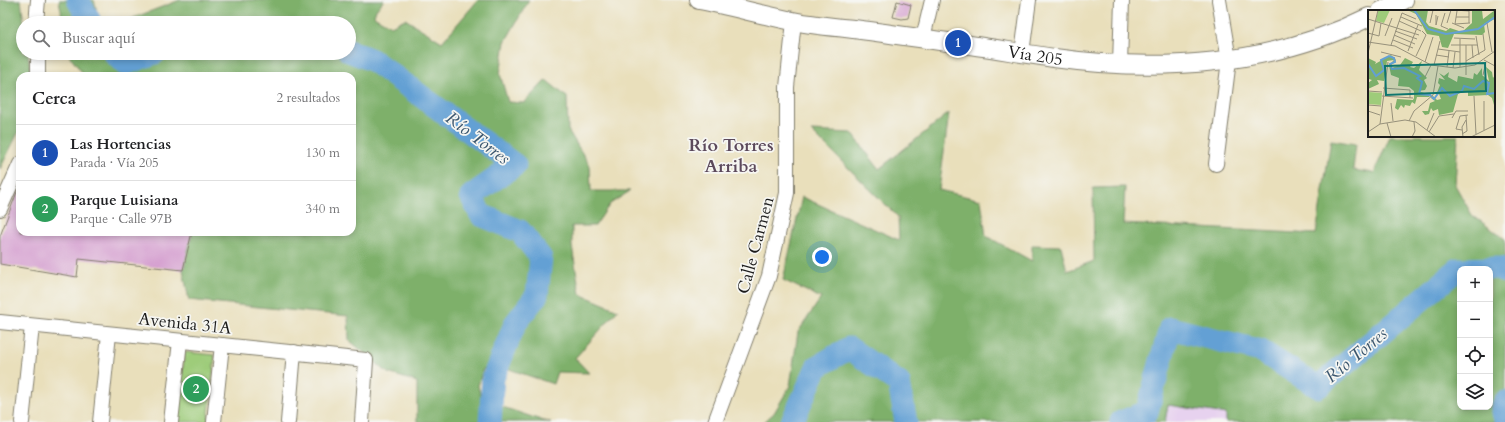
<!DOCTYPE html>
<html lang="es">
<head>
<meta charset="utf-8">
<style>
	body { margin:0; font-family:Cardo,serif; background:#f2f2f2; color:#202124 }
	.controls { position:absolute; right:12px; bottom:12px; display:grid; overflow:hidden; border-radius:8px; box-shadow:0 2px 6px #0003 }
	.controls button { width:36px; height:36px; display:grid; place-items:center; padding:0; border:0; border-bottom:1px solid #e0e0e0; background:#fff; color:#202124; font:20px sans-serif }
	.you { position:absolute; left:822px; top:257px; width:14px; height:14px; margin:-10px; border:3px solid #fff; border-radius:50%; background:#1a73e8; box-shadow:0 0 0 6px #1a73e833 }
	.badge { display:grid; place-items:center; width:26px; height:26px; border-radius:50%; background:#2563eb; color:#fff; font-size:13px; font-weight:700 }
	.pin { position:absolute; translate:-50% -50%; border:2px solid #fff; box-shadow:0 1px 4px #0006 }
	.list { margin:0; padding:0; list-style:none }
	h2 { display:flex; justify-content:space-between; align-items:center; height:52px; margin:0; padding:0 16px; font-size:17px }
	h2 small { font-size:13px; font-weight:400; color:#757577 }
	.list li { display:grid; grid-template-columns:26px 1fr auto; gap:12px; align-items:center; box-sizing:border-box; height:56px; padding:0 16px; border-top:1px solid #e0e0e0 }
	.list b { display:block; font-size:15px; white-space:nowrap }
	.list p { margin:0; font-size:13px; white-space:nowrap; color:#757577 }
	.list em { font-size:13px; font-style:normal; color:#757577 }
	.icon { flex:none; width:22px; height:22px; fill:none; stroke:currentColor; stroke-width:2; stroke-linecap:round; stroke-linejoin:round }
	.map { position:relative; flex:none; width:1505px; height:422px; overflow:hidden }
	.search { position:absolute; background:#fff; box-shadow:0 2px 6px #0003; left:16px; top:16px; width:340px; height:44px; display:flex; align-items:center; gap:10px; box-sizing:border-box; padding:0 14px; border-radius:22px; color:#757577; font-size:15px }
	.panel { position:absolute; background:#fff; box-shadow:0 2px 6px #0003; left:16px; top:72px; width:340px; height:164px; border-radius:12px }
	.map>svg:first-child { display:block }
	.built { fill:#e7d2ef }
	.green { fill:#9ecc7a; stroke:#5d744b }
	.forest { fill:#7eb06a; stroke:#4d6643; fill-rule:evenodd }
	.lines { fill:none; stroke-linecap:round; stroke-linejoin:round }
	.river { stroke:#63a0d4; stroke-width:23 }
	.building { fill:#d49dcf }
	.minor-casing { stroke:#827e6c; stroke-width:16 }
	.major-casing { stroke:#827e6c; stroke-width:20 }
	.minor { stroke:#fff; stroke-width:14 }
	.major { stroke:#fff; stroke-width:18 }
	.labels { text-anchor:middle; stroke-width:3.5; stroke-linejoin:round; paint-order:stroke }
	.street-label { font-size:17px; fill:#1c1c1c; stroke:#f6f6f2 }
	.water-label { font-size:18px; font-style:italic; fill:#3c576f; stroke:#f6f6f2 }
	.neighbourhood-label { font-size:18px; font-weight:bold; fill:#5c495b; stroke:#f6f6f2 }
	.inset-river { fill:none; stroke:#63a0d4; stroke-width:2 }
	.inset-road { fill:none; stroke:#97917b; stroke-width:1 }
	.view { fill:#0f766e; fill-opacity:0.15; stroke:#0f766e; stroke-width:2 }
	.inset-edge { fill:none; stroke:#1c1c1c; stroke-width:2 }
</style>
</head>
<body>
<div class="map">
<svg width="1505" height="422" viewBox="0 0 1505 422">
	<rect width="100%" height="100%" fill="#f6f6f2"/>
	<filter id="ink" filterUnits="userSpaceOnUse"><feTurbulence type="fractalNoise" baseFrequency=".025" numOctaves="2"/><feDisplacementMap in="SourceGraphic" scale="8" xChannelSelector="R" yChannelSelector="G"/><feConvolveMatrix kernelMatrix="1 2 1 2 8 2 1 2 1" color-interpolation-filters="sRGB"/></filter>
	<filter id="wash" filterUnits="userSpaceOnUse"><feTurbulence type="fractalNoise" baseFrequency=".012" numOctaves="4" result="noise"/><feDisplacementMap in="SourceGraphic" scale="16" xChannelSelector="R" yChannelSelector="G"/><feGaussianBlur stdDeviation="0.9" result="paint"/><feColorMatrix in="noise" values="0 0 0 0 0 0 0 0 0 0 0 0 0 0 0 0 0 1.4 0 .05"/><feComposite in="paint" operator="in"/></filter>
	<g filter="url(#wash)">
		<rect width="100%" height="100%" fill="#e9dfbb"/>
		<!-- built -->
		<path class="built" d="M1167,405L1226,414V422H1165Z"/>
		<!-- green -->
		<path class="green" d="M185,352L215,355L208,422H176Z"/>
		<!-- forest -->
		<g class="forest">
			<path d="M0,0H21L24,23H23V53H28L31,76H20V129L0,169Z"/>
			<path d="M59,0H94L100,23H63Z"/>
			<path d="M180,0H384L376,10L374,16L391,26L405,19L442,42L478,0H529L505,42L500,74L508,102L524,103L546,80L567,97L568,130L590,166L591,191H630L610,204L595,226H572V246L580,294L618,310L575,358L589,373L557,372L553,384L509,369H483L478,386L482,400L544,421L551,422H417V382L388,373L349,340L348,316L189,300L183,270L192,232H352V76H85L70,57L69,53H349V23H120Z"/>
			<path d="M949,113L939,190L981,200L986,236L1032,261V245L1061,246L1067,271L1094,261L1093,188L1125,187L1123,224L1316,234L1331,140L1356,144L1353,170L1374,173L1390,136H1458L1455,185L1472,215L1505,239V422H1226V414L1168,405L1165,422H764L774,413L790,386L798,332L821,298L783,280L802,197L899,240L898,217L811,131L852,133L879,169ZM1460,269H1490V407H1460Z"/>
		</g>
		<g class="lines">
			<!-- river -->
			<g class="river">
				<path d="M78,0L91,23"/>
				<path d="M349,51L372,60L515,165L471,196L481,215L520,231L541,258L537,295L515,324L493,378L490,422"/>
				<path d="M114,53L125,64L155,53"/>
				<path d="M1505,402L1502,409L1505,419"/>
				<path d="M792,422L817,367L849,348L899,383L906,422"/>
				<path d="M1121,422L1147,412L1170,328L1261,351L1318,387L1458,269L1500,268L1505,272"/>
			</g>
		</g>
		<g id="blocks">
			<!-- building -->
			<g class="building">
				<path d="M897,1L911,5L908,18L902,19L893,17Z"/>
				<path d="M19,187L20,232H192L183,270L79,259L77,277L0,264V236Z"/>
			</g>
		</g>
	</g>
	<g filter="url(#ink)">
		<use href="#blocks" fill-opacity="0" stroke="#827e6c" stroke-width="1"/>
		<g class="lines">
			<!-- minor casing -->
			<g class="minor-casing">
				<g id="minor">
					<path d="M36,23L38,0"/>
					<path d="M923,38L932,0"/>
					<path d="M38,53V76"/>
					<path d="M1022,53L1029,0"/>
					<path d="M1120,64L1122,0"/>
					<path d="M1216,164L1229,60L1219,0"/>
					<path d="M0,209L20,164"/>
					<path d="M0,322L366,360L362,422"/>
					<path d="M22,422L32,326"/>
					<path d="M100,422L109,334"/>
					<path d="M171,422L180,341"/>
					<path d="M214,422L222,345"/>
					<path d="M288,422L294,352"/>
					<path d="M715,422L769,276L787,193V87L794,21"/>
				</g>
			</g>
			<!-- major casing -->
			<g class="major-casing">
				<g id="major">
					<path id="s1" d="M699,0C731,6 762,15 793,21C813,25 834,27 854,29C893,34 931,40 970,45C998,49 1026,54 1054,58C1161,73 1272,65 1369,17"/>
					<path d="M1381,11L1404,0"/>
				</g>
			</g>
			<!-- minor -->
			<use href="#minor" class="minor"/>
			<!-- major -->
			<use href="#major" class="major"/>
		</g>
	</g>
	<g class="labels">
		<!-- street labels -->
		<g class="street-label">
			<text dy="6" stroke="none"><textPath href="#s1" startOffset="341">Vía 205</textPath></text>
			<text transform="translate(755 245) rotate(-75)" y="6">Calle Carmen</text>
			<text transform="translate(185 323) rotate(6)" y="6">Avenida 31A</text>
		</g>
		<!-- water labels -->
		<g class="water-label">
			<text transform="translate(478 138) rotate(37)" y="6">Río Torres</text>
			<text transform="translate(1356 355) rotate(-40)" y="6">Río Torres</text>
		</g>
		<!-- neighbourhood labels -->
		<g class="neighbourhood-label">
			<text x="731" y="151">Río Torres<tspan x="731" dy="21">Arriba</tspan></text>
		</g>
	</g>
	<!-- overview -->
	<g transform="translate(1368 10)">
		<rect width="127" height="127" fill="#e9dfbb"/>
		<path d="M10,0H22L16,13L8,11ZM1,82L14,83L13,95L0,94Z" fill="#9ecc7a"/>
		<path d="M39,0H60L58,12L61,16L78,21L82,18L94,22L104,13V0H114L115,9L127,0V9L116,14L117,22L114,25L86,24L80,38L74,37L71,26L59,24L48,4ZM23,45L28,50L27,52L23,55L24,58L32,55L37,48L45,52L42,57L46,58L54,51L51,60L59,68L56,70L59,76L57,80L50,81L63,85L61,87H49L47,94L44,92L42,96L37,95L36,98L33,95L30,100L27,98L29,89L45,90L46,88V81L41,77L30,76L31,68L23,65L21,55L26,50L19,51L16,71L9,70L11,74L0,79V73L4,70L1,69L0,48L8,52L7,54ZM118,57L124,62L125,68L127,65L126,95L124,88L120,85L100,86V81H96L90,84L85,102L71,105L70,99L65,101L63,98L61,104L57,105L54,101H60L62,93L67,91L63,88L65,86L69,90L73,89L71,84L68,85L72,75L70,73L71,68L77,70L71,63L76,66L81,62L80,67L89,72L90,66L105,69L106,63L109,65L114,58V65L121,71Z" fill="#7eb06a"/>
		<path class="inset-river" d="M46,0L60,19L78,24L110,19L127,7M0,54L8,66L16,60L13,50L21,46L26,48L27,52L22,54L24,59L36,58L52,66L49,68L54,72L51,84L62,85L66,89L74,78L82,86L94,81L96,76L106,79L115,71L121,73L119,84L127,83"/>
		<path class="inset-road" d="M86,0L101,1M89,1L87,14L102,13M77,3L73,16L80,19M68,5V15L70,6M33,7L54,16M88,7H101M0,9L51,25M31,11L53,21M62,13L65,0M79,13L83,0M84,13L96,18M101,13V0M119,13L124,42M27,21L49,29M0,23L11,26L13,13M26,25L47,34M17,26L24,8M108,26L111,45M86,28L107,29M25,30L45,38M0,32L27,36L63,55L87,58L107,55L127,41M23,35L34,3L48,9M83,35H109M98,35V65M104,35L105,48M70,39L92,42M40,41L50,15M13,42L33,47M0,43L10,0M68,45L81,47M48,46L58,25L54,21M116,50L127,56M98,51L117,40L115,24M57,52L65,27M66,55L72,31M79,57L81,41M92,57V29M85,58L87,42M115,65L118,52M57,67L63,55M15,78L42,80V88M0,83V81L14,82M14,86L45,88M106,86L108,124M116,91V120M23,93L25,111M0,95L13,96M0,101L12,105M84,108L88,101H100M41,111L46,101L65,85L70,56M19,113L23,127M12,114L20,52M59,120L66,103M94,120L88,119L92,106L100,105M0,122L12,114L37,110L48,112L68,127M61,122L71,106L86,104M94,124L99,121L98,105M44,127L47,121L46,112M95,127L94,117L98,110M103,127L127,115"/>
		<path class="view" d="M117,53L118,81L18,85L17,56Z"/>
		<rect width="127" height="127" class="inset-edge"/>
	</g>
</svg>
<div class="controls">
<button>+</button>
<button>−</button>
<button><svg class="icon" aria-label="locate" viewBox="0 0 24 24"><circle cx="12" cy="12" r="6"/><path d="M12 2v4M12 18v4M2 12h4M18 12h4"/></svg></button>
<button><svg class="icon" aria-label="layers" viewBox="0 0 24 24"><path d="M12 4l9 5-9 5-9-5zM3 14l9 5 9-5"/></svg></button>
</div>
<div class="you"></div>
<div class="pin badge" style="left:958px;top:43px;background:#1a4fb4">1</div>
<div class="pin badge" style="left:196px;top:389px;background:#2e9e5b">2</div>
<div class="search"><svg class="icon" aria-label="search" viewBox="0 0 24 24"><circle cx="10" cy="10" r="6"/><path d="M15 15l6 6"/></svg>Buscar aquí</div>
<section class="panel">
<h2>Cerca<small>2 resultados</small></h2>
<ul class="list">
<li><span class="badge" style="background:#1a4fb4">1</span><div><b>Las Hortencias</b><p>Parada · Vía 205</p></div><em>130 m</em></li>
<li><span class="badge" style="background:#2e9e5b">2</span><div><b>Parque Luisiana</b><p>Parque · Calle 97B</p></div><em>340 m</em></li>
</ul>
</section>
</div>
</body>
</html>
